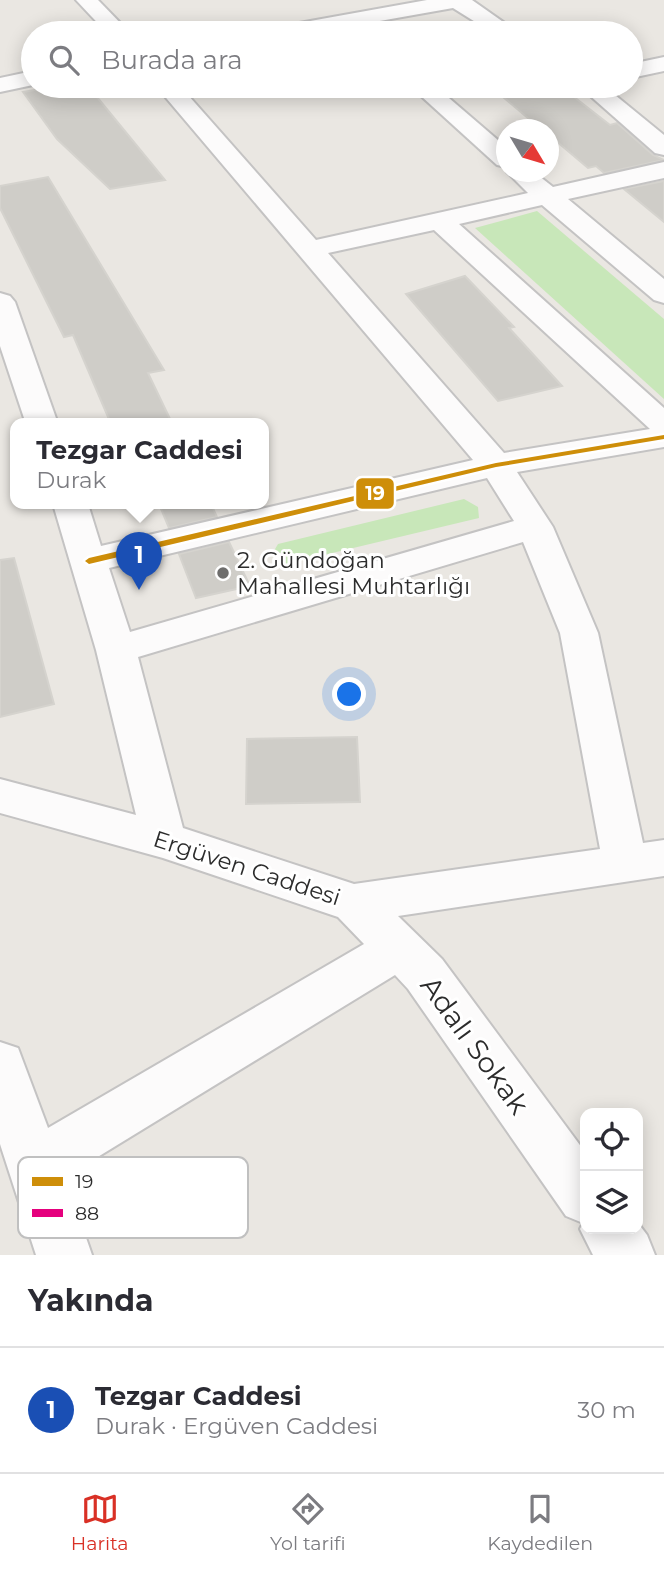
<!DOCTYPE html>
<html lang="tr">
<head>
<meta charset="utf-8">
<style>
	body { margin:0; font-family:Montserrat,sans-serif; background:#f2f2f3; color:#2b2b33 }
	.controls { position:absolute; right:21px; bottom:21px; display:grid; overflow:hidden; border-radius:14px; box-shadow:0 4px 18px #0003 }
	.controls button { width:63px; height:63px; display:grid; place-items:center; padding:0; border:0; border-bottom:2px solid #e1e1e2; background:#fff; color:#2b2b33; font:35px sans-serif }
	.compass { position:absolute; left:496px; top:119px; width:63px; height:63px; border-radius:50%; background:#fff; box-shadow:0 4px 18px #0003; rotate:128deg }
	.you { position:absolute; left:350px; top:695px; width:24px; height:24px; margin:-18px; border:5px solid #fff; border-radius:50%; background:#1a73e8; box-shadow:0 0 0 10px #1a73e833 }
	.badge { display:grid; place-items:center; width:46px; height:46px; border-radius:50%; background:#d93025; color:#fff; font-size:23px; font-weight:700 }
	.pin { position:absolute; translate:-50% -58px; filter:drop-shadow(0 2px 4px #0008) }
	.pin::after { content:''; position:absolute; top:37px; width:24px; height:21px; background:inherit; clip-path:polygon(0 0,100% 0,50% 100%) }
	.popup { position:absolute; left:10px; top:418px; width:259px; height:91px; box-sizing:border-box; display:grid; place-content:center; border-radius:14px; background:#fff; filter:drop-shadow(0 2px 5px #0005); font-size:23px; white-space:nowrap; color:#7c7c81 }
	.popup b { font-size:26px; color:#2b2b33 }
	.popup::after { content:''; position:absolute; left:50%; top:100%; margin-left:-14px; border:14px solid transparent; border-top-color:#fff }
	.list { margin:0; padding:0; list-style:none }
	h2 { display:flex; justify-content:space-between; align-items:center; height:91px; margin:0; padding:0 28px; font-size:30px }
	h2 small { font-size:23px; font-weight:400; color:#7c7c81 }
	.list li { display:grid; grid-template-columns:46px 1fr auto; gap:21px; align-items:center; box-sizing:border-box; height:126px; padding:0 28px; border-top:2px solid #e1e1e2 }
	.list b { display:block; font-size:26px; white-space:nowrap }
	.list p { margin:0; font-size:23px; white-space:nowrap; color:#7c7c81 }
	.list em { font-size:23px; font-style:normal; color:#7c7c81 }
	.icon { flex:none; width:38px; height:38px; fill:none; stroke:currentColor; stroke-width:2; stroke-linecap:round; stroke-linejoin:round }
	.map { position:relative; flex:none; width:664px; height:1255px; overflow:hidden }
	.search { position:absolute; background:#fff; box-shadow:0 4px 18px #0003; left:21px; right:21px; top:21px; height:77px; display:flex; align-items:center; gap:18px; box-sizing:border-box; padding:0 24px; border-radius:38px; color:#7c7c81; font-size:26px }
	.sheet { height:217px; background:#fff }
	nav { display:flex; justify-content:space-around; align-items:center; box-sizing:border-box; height:98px; border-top:2px solid #e1e1e2; background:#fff; font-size:19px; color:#7c7c81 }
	nav a { display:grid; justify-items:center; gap:4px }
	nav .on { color:#d93025 }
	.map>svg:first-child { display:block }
	.green { fill:#c8e7b9 }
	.building { fill:#cfcdc8; stroke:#d5d3ce; stroke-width:2 }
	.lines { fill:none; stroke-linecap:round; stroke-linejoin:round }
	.minor-casing { stroke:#c4c3c3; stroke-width:4 }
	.minor { fill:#fcfbfb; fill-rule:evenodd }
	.bus-1-casing { stroke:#fff; stroke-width:5 }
	.bus-1 { fill:#ce8e09; fill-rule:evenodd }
	.poi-dot { fill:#6e6d6c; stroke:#fff; stroke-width:2.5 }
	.labels { text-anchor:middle; stroke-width:6; stroke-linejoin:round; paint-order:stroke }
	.poi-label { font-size:23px; fill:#2c2c2c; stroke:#fff; text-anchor:start }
	.street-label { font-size:23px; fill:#2c2c2c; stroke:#fff }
	.near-street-label { font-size:28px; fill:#2c2c2c; stroke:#fff }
	.key { fill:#fff; stroke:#c0c0c0; stroke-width:2 }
	.key-label { font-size:19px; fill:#2c2c2c }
	.line-badge { stroke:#fff; stroke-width:2.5 }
	.badge-label { font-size:19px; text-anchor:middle; font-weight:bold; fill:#fff }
</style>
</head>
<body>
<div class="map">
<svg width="664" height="1255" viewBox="0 0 664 1255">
	<rect width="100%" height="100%" fill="#eae7e2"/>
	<!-- green -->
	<g class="green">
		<path d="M537,211L664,319V399L475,228Z"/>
		<path d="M464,499L478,507L479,518L286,564L271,556L278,544Z"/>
	</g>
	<!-- building -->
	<g class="building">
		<path d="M58,86H88L165,180L110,189L57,139L23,92Z"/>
		<path d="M490,86H560L610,125L617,123L653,155L664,160L604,173L596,166L588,168L549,135V130H542Z"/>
		<path d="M48,177L164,370L148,373L172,423L111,424L73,335L64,337L0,208V186Z"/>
		<path d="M664,181V222L624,189Z"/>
		<path d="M465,276L514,327L509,328L562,386L498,401L406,294Z"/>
		<path d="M159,504H211L217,517L169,528Z"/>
		<path d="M229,542L250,586L196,598L179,554Z"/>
		<path d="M14,558L54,704L0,717V560Z"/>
		<path d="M357,737L360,802L246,804L247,739Z"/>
	</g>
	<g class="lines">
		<!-- minor casing -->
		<g class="minor-casing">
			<g id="minor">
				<path d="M76,0H98L130,33H107Z"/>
				<path d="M427,0H472L519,33H493L453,8L312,33H266L269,28L277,27Z"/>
				<path d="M664,57V71L631,78V64Z"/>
				<path d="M33,71V85L0,92V78Z"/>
				<path d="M156,86H180L316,240L528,193L507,172H534L553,187L664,162V178L568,199L664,279V303L654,300L542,205L459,224L664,408V447L517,472L553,527L598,633L643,843L664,840V876L398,916L442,959L585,1152V1229H638V1223L647,1235L655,1255H593L580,1229L583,1223L566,1216L408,989L395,975L65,1177L92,1255H36L0,1144V1042L18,1048L48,1128L364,944L338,917L163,858L0,813V779L136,815L96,650L53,504H88L101,546L473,460ZM434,230L650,429L504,453L328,253ZM487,478L514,521L130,632L109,568ZM523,542L560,633L600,849L354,884L183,828L138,657Z"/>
				<path d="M410,86H435L506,147V167L497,165Z"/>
				<path d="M579,86H604L664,135V155L655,153Z"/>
				<path d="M0,293L10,296L15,302L58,424H26L0,346Z"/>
			</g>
		</g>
		<!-- minor -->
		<use href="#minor" class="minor"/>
		<!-- bus-1 casing -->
		<g class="bus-1-casing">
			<path id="bus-1" d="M664,435V439L496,467L89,564L85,561L89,558L496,463Z"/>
		</g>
		<!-- bus-1 -->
		<use href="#bus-1" class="bus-1"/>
	</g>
	<!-- markers -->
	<circle class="poi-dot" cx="223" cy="573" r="7"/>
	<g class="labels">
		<!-- poi labels -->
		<g class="poi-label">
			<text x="237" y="568">2. Gündoğan<tspan x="237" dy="26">Mahallesi Muhtarlığı</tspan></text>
		</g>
		<!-- street labels -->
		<g class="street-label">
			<text transform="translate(247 868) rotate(18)" y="8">Ergüven Caddesi</text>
		</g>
		<!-- near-street labels -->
		<g class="near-street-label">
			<text transform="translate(475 1045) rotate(54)" y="10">Adalı Sokak</text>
		</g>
	</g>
	<!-- legend -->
	<rect x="18" y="1157" width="230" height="81" rx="10" class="key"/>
	<rect x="32" y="1177" width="31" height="9" fill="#ce8e09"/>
	<rect x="32" y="1209" width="31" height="8" fill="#e5007d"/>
	<g class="key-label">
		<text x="75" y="1188">19</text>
		<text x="75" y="1220">88</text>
	</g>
	<rect class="line-badge" x="355" y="477" width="40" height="33" rx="7" fill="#ce8e09"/>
	<g class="badge-label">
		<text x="375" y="500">19</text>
	</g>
</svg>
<div class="controls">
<button><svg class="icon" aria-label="locate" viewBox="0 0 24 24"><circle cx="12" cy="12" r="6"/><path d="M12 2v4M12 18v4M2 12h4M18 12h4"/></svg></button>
<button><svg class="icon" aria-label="layers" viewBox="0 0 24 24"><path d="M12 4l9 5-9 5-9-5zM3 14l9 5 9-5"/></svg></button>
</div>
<svg class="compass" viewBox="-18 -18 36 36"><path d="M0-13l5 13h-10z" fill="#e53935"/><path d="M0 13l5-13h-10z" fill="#7c7c81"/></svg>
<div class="you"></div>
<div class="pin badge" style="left:139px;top:590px;background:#1a4fb4">1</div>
<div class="popup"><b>Tezgar Caddesi</b>Durak</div>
<div class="search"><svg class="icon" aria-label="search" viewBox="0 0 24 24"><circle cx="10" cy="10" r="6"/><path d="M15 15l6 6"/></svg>Burada ara</div>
</div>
<section class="sheet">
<h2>Yakında<small></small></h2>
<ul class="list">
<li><span class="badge" style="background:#1a4fb4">1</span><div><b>Tezgar Caddesi</b><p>Durak · Ergüven Caddesi</p></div><em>30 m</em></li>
</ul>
</section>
<nav>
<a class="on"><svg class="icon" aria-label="map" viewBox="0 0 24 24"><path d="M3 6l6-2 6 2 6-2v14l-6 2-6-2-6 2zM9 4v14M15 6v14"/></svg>Harita</a>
<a><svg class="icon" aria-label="directions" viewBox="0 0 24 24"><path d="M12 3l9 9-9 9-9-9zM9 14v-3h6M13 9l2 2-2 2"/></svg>Yol tarifi</a>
<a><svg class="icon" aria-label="saved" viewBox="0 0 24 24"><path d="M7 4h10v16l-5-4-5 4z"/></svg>Kaydedilen</a>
</nav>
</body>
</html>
